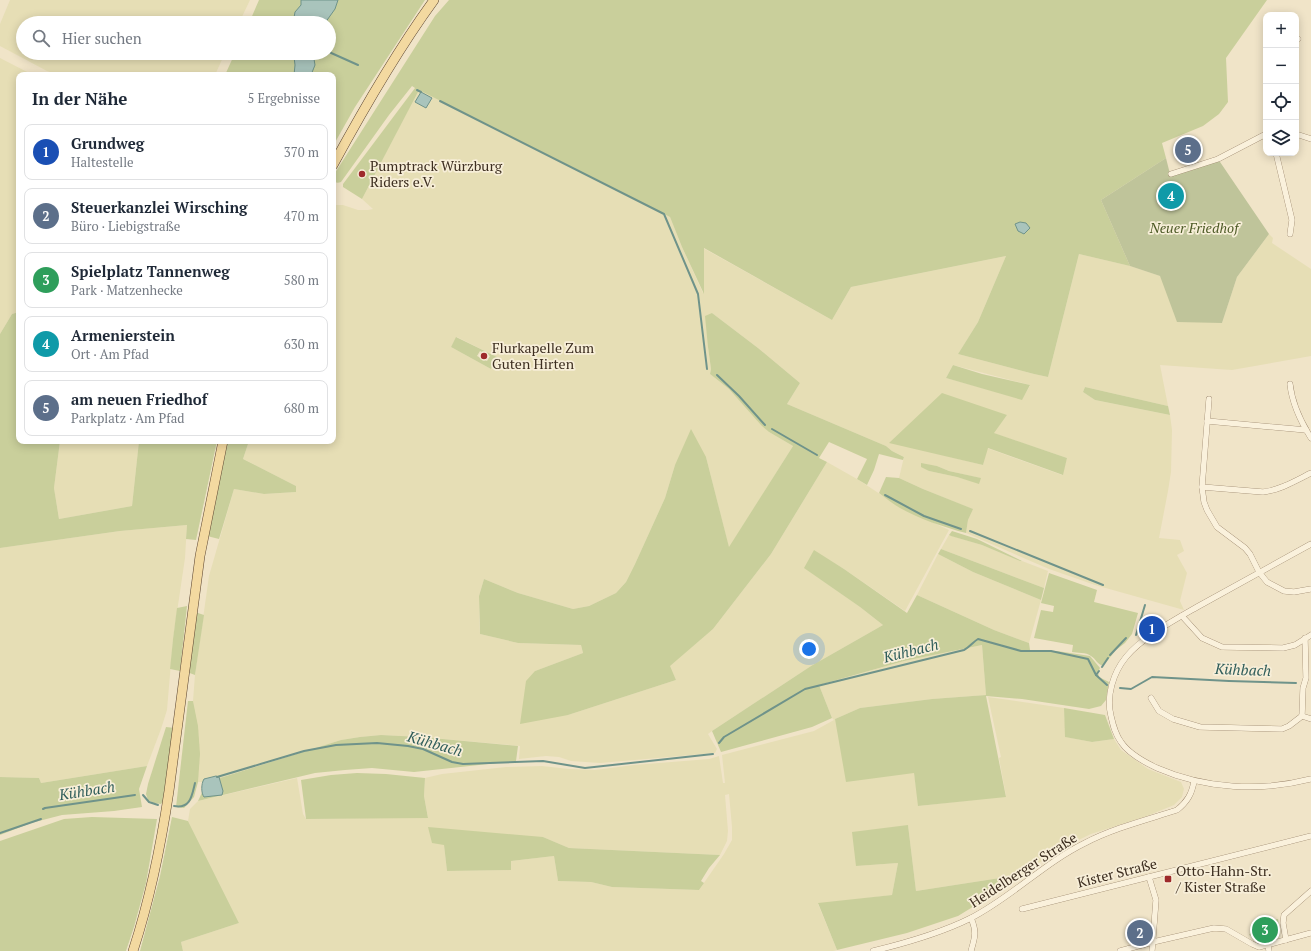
<!DOCTYPE html>
<html lang="de">
<head>
<meta charset="utf-8">
<style>
	body { margin:0; font-family:"PT Serif",serif; background:#f2f2f3; color:#1f2937 }
	.controls { position:absolute; right:12px; top:12px; display:grid; overflow:hidden; border-radius:8px; box-shadow:0 2px 10px #0003 }
	.controls button { width:36px; height:36px; display:grid; place-items:center; padding:0; border:0; border-bottom:1px solid #e0e1e3; background:#fff; color:#1f2937; font:20px sans-serif }
	.you { position:absolute; left:809px; top:649px; width:14px; height:14px; margin:-10px; border:3px solid #fff; border-radius:50%; background:#1a73e8; box-shadow:0 0 0 6px #1a73e833 }
	.badge { display:grid; place-items:center; width:26px; height:26px; border-radius:50%; background:#ea580c; color:#fff; font-size:13px; font-weight:700 }
	.pin { position:absolute; translate:-50% -50%; border:2px solid #fff; box-shadow:0 1px 4px #0006 }
	.list { margin:0; padding:0; list-style:none }
	h2 { display:flex; justify-content:space-between; align-items:center; height:52px; margin:0; padding:0 16px; font-size:17px }
	h2 small { font-size:13px; font-weight:400; color:#747a83 }
	.list li { display:grid; grid-template-columns:26px 1fr auto; gap:12px; align-items:center; box-sizing:border-box; height:56px; margin:0 8px 8px; padding:0 8px; border:1px solid #e0e1e3; border-radius:8px }
	.list b { display:block; font-size:15px; white-space:nowrap }
	.list p { margin:0; font-size:13px; white-space:nowrap; color:#747a83 }
	.list em { font-size:13px; font-style:normal; color:#747a83 }
	.icon { flex:none; width:22px; height:22px; fill:none; stroke:currentColor; stroke-width:2; stroke-linecap:round; stroke-linejoin:round }
	.map { position:relative; flex:none; width:1311px; height:951px; overflow:hidden }
	.search { position:absolute; background:#fff; box-shadow:0 2px 10px #0003; left:16px; top:16px; width:320px; height:44px; display:flex; align-items:center; gap:10px; box-sizing:border-box; padding:0 14px; border-radius:22px; color:#747a83; font-size:15px }
	.panel { position:absolute; background:#fff; box-shadow:0 2px 10px #0003; left:16px; top:72px; width:320px; height:372px; border-radius:8px }
	.map>svg:first-child { display:block }
	.farmland { fill:#e6deb5; fill-rule:evenodd }
	.green { fill:#c9cf9b; fill-rule:evenodd }
	.cemetery { fill:#bfc49a }
	.water { fill:#a9c4bc; stroke:#6f938a }
	.lines { fill:none; stroke-linecap:round; stroke-linejoin:round }
	.stream { stroke:#6f938a; stroke-width:2 }
	.street-casing { stroke:#8d765c; stroke-width:6 }
	.primary-casing { stroke:#5b4430; stroke-width:10 }
	.street { stroke:#faf1dc; stroke-width:5.5 }
	.primary { stroke:#f3d9a0; stroke-width:9 }
	.poi-dot { fill:#9e2a2b; stroke:#f7eed8; stroke-width:1.5 }
	.labels { text-anchor:middle; stroke-width:3.5; stroke-linejoin:round; paint-order:stroke }
	.poi-label { font-size:14px; fill:#3d2e20; stroke:#f7eed8; text-anchor:start }
	.park-label { font-size:14px; font-style:italic; fill:#4d5a26; stroke:#f7eed8 }
	.street-label { font-size:14px; fill:#3d2e20; stroke:#f7eed8 }
	.water-label { font-size:15px; font-style:italic; fill:#2f5d5a; stroke:#f7eed8 }
</style>
</head>
<body>
<div class="map">
<svg width="1311" height="951" viewBox="0 0 1311 951">
	<rect width="100%" height="100%" fill="#f0e4c8"/>
	<!-- farmland -->
	<g class="farmland">
		<path d="M10,0H250L239,23H23V53H225L215,75H59L47,71L0,46V24Z"/>
		<path d="M0,58L33,75H19V312L12,314L0,334Z"/>
		<path d="M419,89L670,217L682,247L703,293V248L832,320L851,287L1006,256L978,322L958,354L1034,374L1048,377L1079,254L1130,266L1160,276L1222,323L1237,277L1269,234L1273,238L1272,243L1311,269V356L1232,370L1160,365L1168,406L1085,387L1083,392L1095,400L1170,415L1172,430L1171,472L1168,491L1159,538L1180,540L1184,551L1177,555L1187,573L1180,601L1184,610L1095,585L1049,569L966,533L968,520L972,509L923,489L899,478L904,457L892,451L886,446L787,404L800,383L758,348L712,313L708,347L711,369L710,374L729,389L769,432L793,446L729,548L706,457L675,465L665,498L635,564L626,582L616,593L589,606L573,609L518,593L484,579L479,596V621L480,634L518,643L581,645L583,653L535,671L568,715L676,680L669,666L713,629L771,554L827,462L857,479L900,507L949,530L905,611L844,569L814,551L805,568L860,607L883,625L811,666L712,731L708,734L717,749L715,753L600,763L571,761L559,757L546,756L519,759L520,746L421,737L381,735L360,737L341,740L207,782H198L193,701L195,675L209,576L234,489L264,494L296,492V486L243,459L249,441H333V205H343L358,210H368L373,209L362,199ZM457,337L497,357L491,369L451,347ZM953,365L1030,385V386L1022,399L946,378ZM1007,415L993,433L1067,458L1062,475L987,448L983,465L890,442ZM921,464L937,466L949,471L980,478L979,483L957,477L929,471Z"/>
		<path d="M60,441H139L132,506L59,519L54,488Z"/>
		<path d="M187,525L185,558L173,639L167,710L161,729L147,766L41,783L39,778L0,777V548L120,531Z"/>
		<path d="M949,535L982,545L1020,561H1022L1048,571L1044,588L941,549Z"/>
		<path d="M938,554L973,572L1041,600L1029,643L994,630L917,595Z"/>
		<path d="M982,645L986,695L932,699L860,708L835,719L914,773L919,806L1006,796L999,758L1001,757L988,697L1064,708L1066,737L1092,742L1114,739L1121,750L1148,769L1181,782L1184,789L1182,797L1174,805L1147,816L1091,834L1068,845L1027,870L1013,876L916,891L908,825L856,866L898,863L892,895L818,904L837,950L833,951H183L181,942L239,923L188,821L190,809L198,801L297,778L303,814L306,819L428,817L424,796L425,778L442,774L506,767L542,766L569,769L595,770L634,765L709,759L719,756L723,783H725L722,755L814,731L834,720L832,718L819,685L904,661ZM729,794L732,827V840L724,854L699,890L612,887L591,882L558,881L554,856L511,861V870L447,871L444,845L543,837L569,848L720,855L727,841L728,831L725,795Z"/>
	</g>
	<!-- green -->
	<g class="green">
		<path d="M259,0H425L355,107L333,146V75H225L235,53H329V23H249Z"/>
		<path d="M449,0H1267L1226,58L1228,102L1219,114L1203,126L1162,143L1166,158L1101,200L1130,266L1079,254L1048,377L1034,374L958,354L978,322L1006,256L851,287L832,320L704,248V294L682,247L670,217L419,90L362,199L343,187V184L415,88L412,86L389,115L341,182C338,183 336,183 333,181V176L435,16Z"/>
		<path d="M19,312V441H60L54,488L59,519L132,506L139,441H217L196,540L186,539L187,525L120,531L0,548V334L12,314Z"/>
		<path d="M712,313L758,348L800,383L787,404L886,446L892,451L904,457L903,460L879,454L874,470L867,485L857,479L867,459L829,442L819,458L827,462L771,554L713,629L670,666L676,680L568,715L520,724L526,681L535,671L583,653L581,645L518,643L480,634L479,596L484,579L518,593L573,609L589,606L616,593L626,582L635,564L665,498L675,465L691,429L706,457L729,547L793,446L769,432L761,425L729,389L710,374L711,369L708,347L705,316Z"/>
		<path d="M456,337L497,357L491,369L451,347ZM480,351L490,356L487,361L477,356Z"/>
		<path d="M953,365L982,374L1030,385L1022,400L946,378Z"/>
		<path d="M1085,387L1168,406L1170,415L1095,400L1083,392Z"/>
		<path d="M942,393L1007,415L994,433L1067,458L1063,475L988,448L983,465L889,443Z"/>
		<path d="M228,441H249L243,459L296,486V492L264,494L234,489L219,539L207,536L216,487Z"/>
		<path d="M921,463L937,466L949,471L981,478L979,484L957,477L929,471L921,467Z"/>
		<path d="M886,477L899,478L923,489L973,509L968,520L966,533C943,527 920,519 900,508C893,504 886,498 879,493Z"/>
		<path d="M952,531L977,539L1022,561H1020L982,545L951,536L949,535Z"/>
		<path d="M941,549L1044,588L1041,600L973,572L938,554Z"/>
		<path d="M814,550L844,569L907,613L917,595L994,630L1029,643L1030,650L1057,651L1090,656L1100,668L1098,672L1099,677L1109,682L1106,700L1101,706L1089,709L1022,699L986,696L1006,797L918,806L914,773L846,782L835,719L860,708L932,699L986,695L982,645L904,661L819,685L832,718L812,727L721,752L712,731L811,666L883,625L860,607L804,568Z"/>
		<path d="M1049,573L1097,590L1094,602L1138,613L1132,634L1125,643L1116,650L1103,666C1097,664 1096,659 1091,656C1086,652 1077,653 1072,652L1073,645L1034,638L1041,610L1053,612L1054,606L1041,603Z"/>
		<path d="M187,606L180,671L170,669L173,639L177,608Z"/>
		<path d="M195,612L204,615L195,675L187,672Z"/>
		<path d="M188,701H193L198,726L200,754L198,782L194,797L184,808L176,807Z"/>
		<path d="M1064,708L1105,715L1114,739L1092,742L1065,737Z"/>
		<path d="M166,727L175,728L164,801L161,804L154,803L148,800L146,794L148,784Z"/>
		<path d="M381,735L421,737L518,746L516,761L414,772L372,768L345,770L315,773L198,801L207,782L341,740L360,737Z"/>
		<path d="M147,766L139,789L142,807L114,811L62,815L31,823L0,835V777L39,778L41,783Z"/>
		<path d="M357,773L386,774L425,778L424,796L428,818L306,819L301,780L331,775Z"/>
		<path d="M92,817L157,819L146,883L134,927L126,951H0V841L64,819Z"/>
		<path d="M172,817L188,821L239,923L181,942L183,951H140L160,876Z"/>
		<path d="M908,825L916,891L1013,876L1015,881L958,916L907,933L837,950L818,903L892,895L898,863L856,866L852,832Z"/>
		<path d="M428,827L543,837L569,848L720,855L709,868L701,881L704,883L699,890L612,887L591,882L558,881L554,856L511,861V870L447,871L444,845L432,843Z"/>
		<path d="M1278,919L1279,929L1276,936C1266,941 1259,939 1249,935L1258,922Z"/>
	</g>
	<!-- cemetery -->
	<path class="cemetery" d="M1166,158L1170,174L1218,159L1269,234L1237,277L1222,323L1177,322L1160,276L1130,266L1101,200Z"/>
	<!-- water -->
	<g class="water">
		<path d="M301,0H338L335,9L325,23H293L295,12L301,5Z"/>
		<path d="M290,53H313L315,65L311,75H294L295,65L294,57Z"/>
		<path d="M421,92L432,98L426,108L415,102Z"/>
		<path d="M1020,222L1026,223L1030,228L1024,234L1018,231L1015,224Z"/>
		<path d="M216,776L219,777L223,791L222,795L204,797C201,793 201,784 204,779Z"/>
	</g>
	<g class="lines">
		<!-- stream -->
		<g class="stream">
			<path d="M329,52L358,65"/>
			<path d="M417,90L421,92"/>
			<path d="M440,101L664,214L698,294L707,369"/>
			<path d="M717,375L739,396L765,425"/>
			<path d="M772,429L817,455"/>
			<path d="M885,495L924,516L961,529"/>
			<path d="M970,531L1103,585"/>
			<path d="M1136,635L1145,605"/>
			<path d="M1110,655L1126,638"/>
			<path d="M1102,667L1108,658"/>
			<path d="M1096,675L1099,671"/>
			<path d="M1120,688L1131,689L1152,677L1229,681L1296,683"/>
			<path d="M719,743L724,737L805,689L964,650C970,647 973,642 978,639L1021,651H1051L1088,659L1096,675L1107,685"/>
			<path d="M217,777L304,751L336,745L377,743L408,746L423,749L452,762L463,764L543,761L585,768L713,754"/>
			<path d="M143,795L149,802L158,805"/>
			<path d="M174,806C191,809 192,795 195,783"/>
			<path d="M43,809L45,808L135,795"/>
			<path d="M0,833L41,819"/>
		</g>
		<!-- street casing -->
		<g class="street-casing">
			<g id="street">
				<path d="M1296,41L1298,39"/>
				<path d="M1296,134L1311,139"/>
				<path d="M1276,153L1292,220L1290,234"/>
				<path d="M1171,174L1218,159L1266,134"/>
				<path d="M1290,384C1292,403 1301,422 1311,438"/>
				<path d="M1209,399L1202,487L1204,502L1207,510L1217,527L1245,548L1250,554L1259,572L1267,582L1284,591L1294,592L1311,589"/>
				<path d="M1207,421L1306,430"/>
				<path d="M1202,487L1263,492C1280,490 1295,481 1311,473"/>
				<path d="M1311,544C1273,565 1235,586 1197,607C1176,619 1141,638 1126,657C1113,673 1106,696 1111,716C1113,725 1115,734 1121,742C1129,754 1144,762 1157,768C1205,789 1261,792 1311,779"/>
				<path d="M1182,616L1202,638L1222,647L1283,648L1295,645L1311,635"/>
				<path d="M1151,698L1159,711L1173,719L1200,727L1282,729L1289,726L1302,716"/>
				<path d="M1302,716L1303,688L1306,678L1305,638"/>
				<path d="M1302,716L1311,719"/>
				<path d="M1149,877L1156,900L1152,951"/>
				<path d="M1022,909L1311,836"/>
				<path d="M971,918C977,932 975,937 971,951"/>
				<path d="M1286,940L1283,923L1284,915L1311,891"/>
				<path d="M1268,945L1269,951"/>
				<path d="M873,951C906,943 941,933 971,918C1012,897 1044,863 1085,843C1114,828 1146,820 1177,810C1187,802 1192,794 1194,781"/>
				<path d="M1120,951L1153,942L1214,928L1226,929L1252,944L1259,947L1311,933"/>
			</g>
		</g>
		<!-- primary casing -->
		<g class="primary-casing">
			<g id="primary">
				<path d="M333,165C364,108 396,52 434,0"/>
				<path d="M133,951C150,899 161,845 169,791L200,556L223,441"/>
			</g>
		</g>
		<!-- street -->
		<use href="#street" class="street"/>
		<!-- primary -->
		<use href="#primary" class="primary"/>
	</g>
	<!-- markers -->
	<g class="poi-dot">
		<circle cx="362" cy="174" r="4"/>
		<circle cx="484" cy="356" r="4"/>
		<rect x="1164" y="875" width="8" height="8" rx="2"/>
	</g>
	<g class="labels">
		<!-- poi labels -->
		<g class="poi-label">
			<text x="370" y="171">Pumptrack Würzburg<tspan x="370" dy="16">Riders e.V.</tspan></text>
			<text x="492" y="353">Flurkapelle Zum<tspan x="492" dy="16">Guten Hirten</tspan></text>
			<text x="1176" y="876">Otto-Hahn-Str.<tspan x="1176" dy="16">/ Kister Straße</tspan></text>
		</g>
		<!-- park labels -->
		<g class="park-label">
			<text x="1194" y="233">Neuer Friedhof</text>
		</g>
		<!-- street labels -->
		<g class="street-label">
			<text transform="translate(1023 870) rotate(-33)" y="5">Heidelberger Straße</text>
			<text transform="translate(1117 873) rotate(-14)" y="5">Kister Straße</text>
		</g>
		<!-- water labels -->
		<g class="water-label">
			<text transform="translate(911 651) rotate(-14)" y="5">Kühbach</text>
			<text transform="translate(1243 670) rotate(2)" y="5">Kühbach</text>
			<text transform="translate(435 744) rotate(16)" y="5">Kühbach</text>
			<text transform="translate(87 791) rotate(-9)" y="5">Kühbach</text>
		</g>
	</g>
</svg>
<div class="controls">
<button>+</button>
<button>−</button>
<button><svg class="icon" aria-label="locate" viewBox="0 0 24 24"><circle cx="12" cy="12" r="6"/><path d="M12 2v4M12 18v4M2 12h4M18 12h4"/></svg></button>
<button><svg class="icon" aria-label="layers" viewBox="0 0 24 24"><path d="M12 4l9 5-9 5-9-5zM3 14l9 5 9-5"/></svg></button>
</div>
<div class="you"></div>
<div class="pin badge" style="left:1152px;top:629px;background:#1a4fb4">1</div>
<div class="pin badge" style="left:1140px;top:933px;background:#5c6f8a">2</div>
<div class="pin badge" style="left:1265px;top:930px;background:#2e9e5b">3</div>
<div class="pin badge" style="left:1171px;top:196px;background:#0f9aa8">4</div>
<div class="pin badge" style="left:1188px;top:150px;background:#5c6f8a">5</div>
<div class="search"><svg class="icon" aria-label="search" viewBox="0 0 24 24"><circle cx="10" cy="10" r="6"/><path d="M15 15l6 6"/></svg>Hier suchen</div>
<section class="panel">
<h2>In der Nähe<small>5 Ergebnisse</small></h2>
<ul class="list">
<li><span class="badge" style="background:#1a4fb4">1</span><div><b>Grundweg</b><p>Haltestelle</p></div><em>370 m</em></li>
<li><span class="badge" style="background:#5c6f8a">2</span><div><b>Steuerkanzlei Wirsching</b><p>Büro · Liebigstraße</p></div><em>470 m</em></li>
<li><span class="badge" style="background:#2e9e5b">3</span><div><b>Spielplatz Tannenweg</b><p>Park · Matzenhecke</p></div><em>580 m</em></li>
<li><span class="badge" style="background:#0f9aa8">4</span><div><b>Armenierstein</b><p>Ort · Am Pfad</p></div><em>630 m</em></li>
<li><span class="badge" style="background:#5c6f8a">5</span><div><b>am neuen Friedhof</b><p>Parkplatz · Am Pfad</p></div><em>680 m</em></li>
</ul>
</section>
</div>
</body>
</html>
